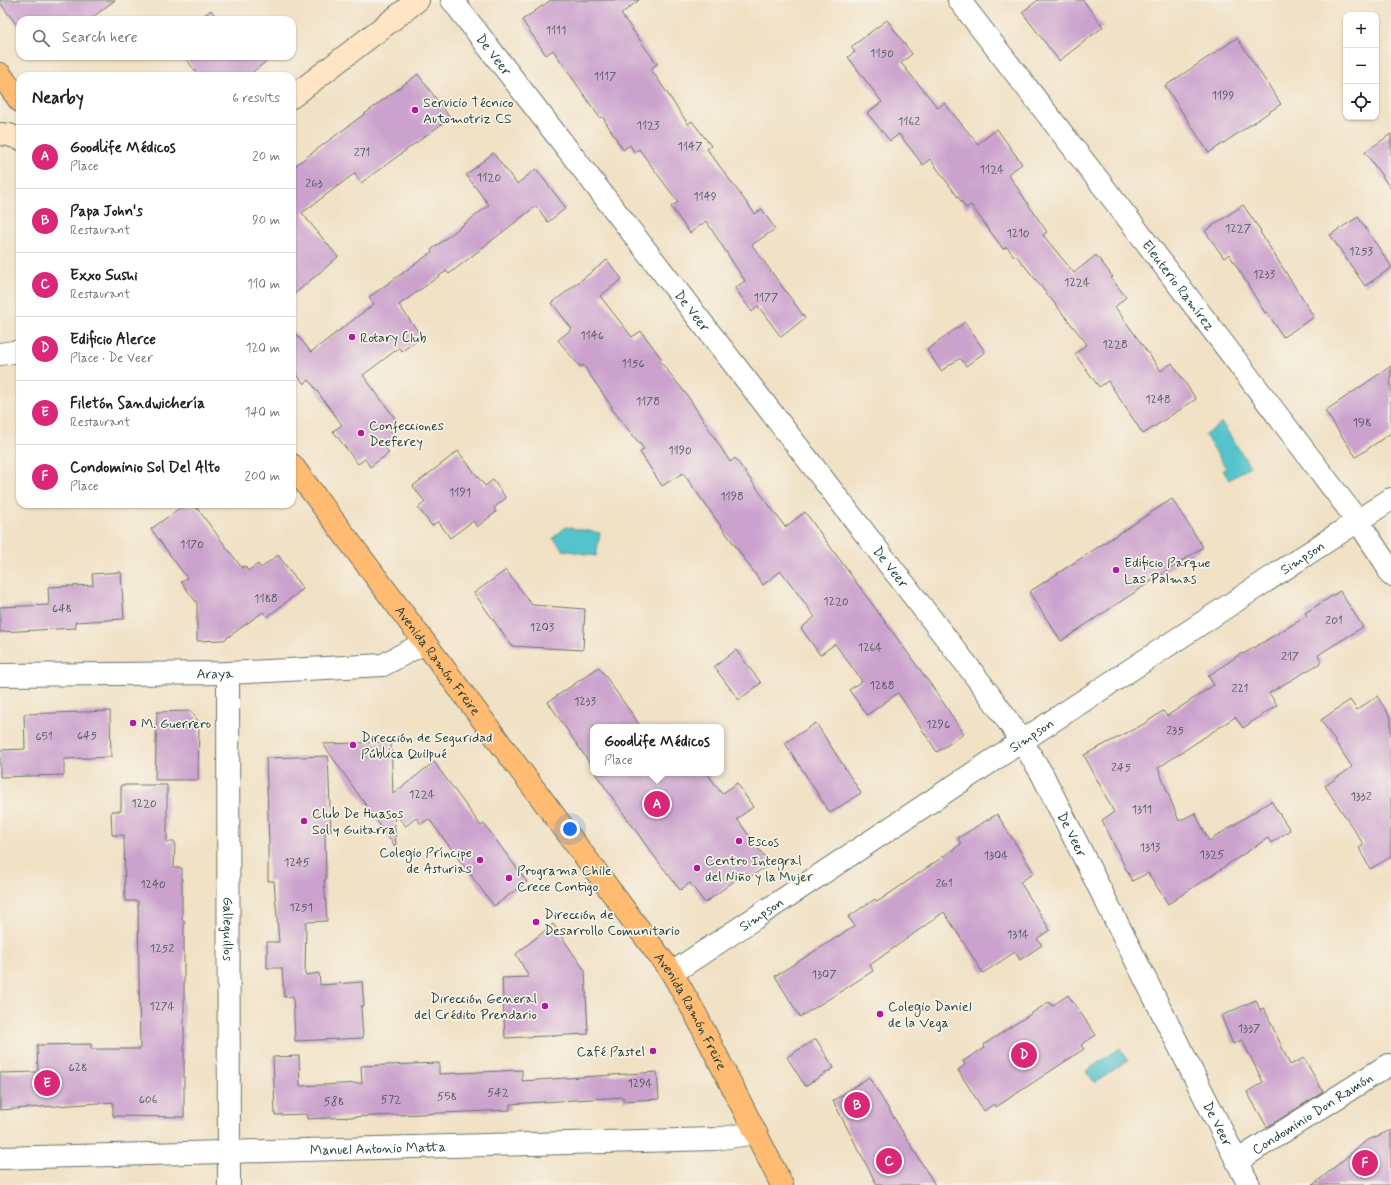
<!DOCTYPE html>
<html lang="en">
<head>
<meta charset="utf-8">
<style>
	body { margin:0; font-family:Mynerve,sans-serif; background:#f2f2f2; color:#222 }
	.controls { position:absolute; right:12px; top:12px; display:grid; overflow:hidden; border-radius:8px; box-shadow:0 1px 3px #0004 }
	.controls button { width:36px; height:36px; display:grid; place-items:center; padding:0; border:0; border-bottom:1px solid #e0e0e0; background:#fff; color:#222; font:20px sans-serif }
	.you { position:absolute; left:570px; top:829px; width:14px; height:14px; margin:-10px; border:3px solid #fff; border-radius:50%; background:#1a73e8; box-shadow:0 0 0 6px #1a73e833 }
	.badge { display:grid; place-items:center; width:26px; height:26px; border-radius:50%; background:#db2777; color:#fff; font-size:13px; font-weight:700 }
	.pin { position:absolute; translate:-50% -50%; border:2px solid #fff; box-shadow:0 1px 4px #0006 }
	.popup { position:absolute; left:590px; top:724px; width:134px; height:52px; box-sizing:border-box; display:grid; place-content:center; border-radius:8px; background:#fff; filter:drop-shadow(0 1px 3px #0005); font-size:13px; white-space:nowrap; color:#767676 }
	.popup b { font-size:15px; color:#222 }
	.popup::after { content:''; position:absolute; left:50%; top:100%; margin-left:-8px; border:8px solid transparent; border-top-color:#fff }
	.list { margin:0; padding:0; list-style:none }
	h2 { display:flex; justify-content:space-between; align-items:center; height:52px; margin:0; padding:0 16px; font-size:17px }
	h2 small { font-size:13px; font-weight:400; color:#767676 }
	.list li { display:grid; grid-template-columns:26px 1fr auto; gap:12px; align-items:center; box-sizing:border-box; height:64px; padding:0 16px; border-top:1px solid #e0e0e0 }
	.list b { display:block; font-size:15px; white-space:nowrap }
	.list p { margin:0; font-size:13px; white-space:nowrap; color:#767676 }
	.list em { font-size:13px; font-style:normal; color:#767676 }
	.icon { flex:none; width:22px; height:22px; fill:none; stroke:currentColor; stroke-width:2; stroke-linecap:round; stroke-linejoin:round }
	.map { position:relative; flex:none; width:1391px; height:1185px; overflow:hidden }
	.search { position:absolute; background:#fff; box-shadow:0 1px 3px #0004; left:16px; top:16px; width:280px; height:44px; display:flex; align-items:center; gap:10px; box-sizing:border-box; padding:0 14px; border-radius:12px; color:#767676; font-size:15px }
	.panel { position:absolute; background:#fff; box-shadow:0 1px 3px #0004; left:16px; top:72px; width:280px; height:436px; border-radius:12px }
	.map>svg:first-child { display:block }
	.water { fill:#55c3cc; stroke:#3a8080 }
	.building { fill:#cba1cd }
	.lines { fill:none; stroke-linecap:round; stroke-linejoin:round }
	.street-casing { stroke:#687667; stroke-width:24 }
	.secondary-casing { stroke:#687667; stroke-width:24 }
	.primary-casing { stroke:#687667; stroke-width:24 }
	.street { stroke:#fff; stroke-width:22 }
	.secondary { stroke:#ffe4c6; stroke-width:22 }
	.primary { stroke:#ffbb71; stroke-width:22 }
	.poi-dot { fill:#b5179e; stroke:#f7f3e8; stroke-width:1.5 }
	.labels { text-anchor:middle; stroke-width:3.5; stroke-linejoin:round; paint-order:stroke }
	.number-label { font-size:12px; fill:#4a565a }
	.street-label { font-size:14px; fill:#1f3d34; stroke:#f7f3e8 }
	.poi-label { font-size:14px; fill:#1f3d34; stroke:#f7f3e8; text-anchor:start }
</style>
</head>
<body>
<div class="map">
<svg width="1391" height="1185" viewBox="0 0 1391 1185">
	<rect width="100%" height="100%" fill="#f7f3e8"/>
	<filter id="ink" filterUnits="userSpaceOnUse"><feTurbulence type="fractalNoise" baseFrequency=".025" numOctaves="2"/><feDisplacementMap in="SourceGraphic" scale="8" xChannelSelector="R" yChannelSelector="G"/><feConvolveMatrix kernelMatrix="1 2 1 2 8 2 1 2 1" color-interpolation-filters="sRGB"/></filter>
	<filter id="wash" filterUnits="userSpaceOnUse"><feTurbulence type="fractalNoise" baseFrequency=".012" numOctaves="4" result="noise"/><feDisplacementMap in="SourceGraphic" scale="16" xChannelSelector="R" yChannelSelector="G"/><feGaussianBlur stdDeviation="0.9" result="paint"/><feColorMatrix in="noise" values="0 0 0 0 0 0 0 0 0 0 0 0 0 0 0 0 0 1.4 0 .05"/><feComposite in="paint" operator="in"/></filter>
	<g filter="url(#wash)">
		<rect width="100%" height="100%" fill="#f1e1c5"/>
		<!-- water -->
		<g class="water">
			<path d="M1222,423L1250,466L1229,480L1223,470L1226,468L1205,435Z"/>
			<path d="M566,527L600,533L596,556L563,550L553,538Z"/>
			<path d="M1120,1048L1128,1060L1095,1083L1086,1071Z"/>
		</g>
		<g id="blocks">
			<!-- building -->
			<g class="building">
				<path d="M0,0H115L89,20H20V29L0,3Z"/>
				<path d="M551,0H639L621,14L657,64L651,69L688,124L692,121L711,146L707,149L755,214L762,209L775,229L752,245L805,318L781,337L758,306L752,312L735,288L745,281L706,221L690,233L671,207L678,202L639,149L634,152L630,145L623,150L602,116L600,118L553,50L546,55L522,20Z"/>
				<path d="M1038,0H1083L1103,27L1059,61L1022,12Z"/>
				<path d="M211,10L218,20H198Z"/>
				<path d="M887,20L912,54L901,63L938,108L944,103L978,144L997,129L1022,164L1008,174L1047,232L1043,235L1074,273L1096,255L1113,277L1111,278L1126,297L1115,307L1161,371L1172,363L1196,399L1143,434L1108,381L1099,387L1075,354L1087,344L1016,255L1014,256L1007,247L1003,249L971,205L966,208L930,159L923,165L899,134L890,141L867,113L882,102L848,57L855,52L851,47Z"/>
				<path d="M1237,38L1281,104L1209,153L1165,86Z"/>
				<path d="M184,56H274L247,76H199Z"/>
				<path d="M418,74L450,118L361,183L355,173L302,213L338,257L292,296V168Z"/>
				<path d="M1391,134V189L1365,152Z"/>
				<path d="M493,153L517,184L536,169L566,208L548,222L536,206L449,274L446,271L399,305L422,337L402,351L399,348L363,375L397,421L388,427L394,437L383,445L389,453L370,467L365,459L358,464L333,431L342,425L309,380L304,384L292,368V329L311,352L374,304L369,297L432,252L431,250L489,205L466,175Z"/>
				<path d="M1243,205L1261,231L1260,232L1314,317L1283,337L1267,312L1265,313L1229,254L1224,258L1205,231Z"/>
				<path d="M1358,217L1391,266V268L1365,286L1330,235Z"/>
				<path d="M607,260L622,279L600,296L632,337L641,331L662,359L659,360L687,395L730,462L735,458L785,527L805,512L934,689L964,734L937,752L898,693L867,715L849,690L862,681L835,644L820,655L801,628L815,617L781,571L763,585L683,473L662,486L640,452L644,449L611,408L612,407L583,365L580,367L558,340L572,329L552,303Z"/>
				<path d="M965,322L985,352L966,366L960,358L941,371L927,350Z"/>
				<path d="M1391,366V433L1356,457L1325,411Z"/>
				<path d="M458,451L485,486L493,480L506,498L494,508L496,512L477,527L473,521L450,538L438,521L432,526L418,508L425,502L413,486Z"/>
				<path d="M1172,499L1203,547L1061,641L1029,592Z"/>
				<path d="M184,505L197,508L242,568L245,566L248,571L258,564L261,568L278,555L303,589L267,617L263,612L224,640L197,641V603L181,582L187,578L151,529Z"/>
				<path d="M506,570L532,605L585,609L583,650L512,646L474,593Z"/>
				<path d="M121,572L124,619L75,622L76,628L0,632V607L49,605L48,587L93,585L92,574Z"/>
				<path d="M1340,591L1363,627L1318,655L1322,662L1269,693L1277,705L1243,728L1235,717L1158,768L1179,821L1195,813L1209,841L1271,801L1290,830L1271,843L1268,838L1168,904L1148,873L1132,881L1102,820L1114,812L1084,755L1144,724L1163,711L1167,716L1214,685L1208,676L1242,653L1243,654L1307,616L1305,613Z"/>
				<path d="M736,650L761,683L739,700L714,667Z"/>
				<path d="M599,667L641,727H593V768L548,702Z"/>
				<path d="M1377,696L1391,718V857L1370,869L1359,848L1364,845L1325,786L1352,767L1321,720L1350,700L1357,710Z"/>
				<path d="M110,711L111,757L64,759V775L0,777V750L25,749L24,714Z"/>
				<path d="M191,711L199,722L198,780H155L157,712Z"/>
				<path d="M816,723L861,793L830,813L785,743Z"/>
				<path d="M391,742L393,794L434,762L481,826L484,824L527,882L494,906L429,819L421,824L416,818L406,826L394,813L396,848L323,744Z"/>
				<path d="M328,756L331,832H325L326,880H324L327,921L306,922L305,975L319,973L320,985L362,982L364,1006H361L363,1038L295,1041L293,996L284,997L282,968H267V942H279L274,881H268V845H269L266,758Z"/>
				<path d="M595,773H707L722,794L737,783L753,807L737,819L770,864L750,877L746,872L705,903L690,883L680,890L648,848Z"/>
				<path d="M121,785H167V842H175L174,868H182V920H184V1117L113,1116V1102L0,1110V1073L38,1072L37,1045L91,1044V1049H140L138,901H125L124,835H112L111,811H121Z"/>
				<path d="M997,814L1034,873L1020,882L1050,930L1037,939L1042,945L1020,960L1015,952L983,973L944,912L870,965L873,971L800,1017L775,976L855,926L848,917L875,899L877,902L905,883L961,844L958,838Z"/>
				<path d="M553,924L585,971L588,1034L505,1038L502,978L529,977L516,954Z"/>
				<path d="M1068,995L1096,1035L1081,1045L1084,1049L996,1107L994,1104L984,1111L958,1070L965,1065L963,1061L984,1048L983,1045L1049,1002L1052,1006Z"/>
				<path d="M1256,1000L1260,1010L1264,1008L1290,1065L1304,1058L1323,1092L1267,1127L1247,1092L1263,1082L1242,1040L1233,1044L1221,1016Z"/>
				<path d="M816,1039L834,1068L805,1086L787,1057Z"/>
				<path d="M299,1056L300,1086L362,1083L361,1066L439,1063V1074L522,1070V1081L657,1072L659,1099L623,1101V1097L510,1104V1110L307,1119V1114L275,1115L273,1057Z"/>
				<path d="M869,1077L935,1185H877L833,1101Z"/>
				<path d="M1391,1130V1185H1313L1366,1141Z"/>
			</g>
		</g>
	</g>
	<g filter="url(#ink)">
		<use href="#blocks" fill-opacity="0" stroke="#687667" stroke-width="1"/>
		<g class="lines">
			<!-- street casing -->
			<g class="street-casing">
				<g id="street">
					<path id="s1" d="M452,0L970,669C996,703 1020,737 1042,774L1249,1185"/>
					<path id="s2" d="M959,0L1140,234L1357,520L1385,562L1391,575"/>
					<path d="M0,354L20,351"/>
					<path id="s3" d="M228,673L229,1185"/>
					<path id="s4" d="M0,675L228,673L383,665L424,643"/>
					<path id="s5" d="M672,973L1022,741L1391,499"/>
					<path id="s6" d="M0,1158L715,1139L756,1133"/>
					<path id="s7" d="M1237,1161L1388,1065"/>
				</g>
			</g>
			<!-- secondary casing -->
			<g class="secondary-casing">
				<g id="secondary">
					<path d="M292,97L418,0"/>
					<path d="M0,134L9,135L20,139"/>
				</g>
			</g>
			<!-- primary casing -->
			<g class="primary-casing">
				<g id="primary">
					<path d="M0,74L20,101"/>
					<path id="s8" d="M292,465L672,973L696,1015L782,1185"/>
				</g>
			</g>
			<!-- street -->
			<use href="#street" class="street"/>
			<!-- secondary -->
			<use href="#secondary" class="secondary"/>
			<!-- primary -->
			<use href="#primary" class="primary"/>
		</g>
	</g>
	<!-- markers -->
	<g class="poi-dot">
		<circle cx="415" cy="110" r="4"/>
		<circle cx="352" cy="337" r="4"/>
		<circle cx="361" cy="433" r="4"/>
		<circle cx="1116" cy="570" r="4"/>
		<circle cx="133" cy="723" r="4"/>
		<circle cx="353" cy="745" r="4"/>
		<circle cx="304" cy="821" r="4"/>
		<circle cx="739" cy="841" r="4"/>
		<circle cx="480" cy="860" r="4"/>
		<circle cx="697" cy="868" r="4"/>
		<circle cx="509" cy="878" r="4"/>
		<circle cx="536" cy="922" r="4"/>
		<circle cx="545" cy="1006" r="4"/>
		<circle cx="880" cy="1014" r="4"/>
		<circle cx="653" cy="1051" r="4"/>
	</g>
	<g class="labels">
		<!-- number labels -->
		<g class="number-label">
			<text x="556" y="34">1111</text>
			<text x="882" y="57">1150</text>
			<text x="605" y="80">1117</text>
			<text x="1223" y="99">1199</text>
			<text x="909" y="125">1162</text>
			<text x="648" y="129">1123</text>
			<text x="690" y="150">1147</text>
			<text x="362" y="156">271</text>
			<text x="992" y="173">1124</text>
			<text x="489" y="181">1120</text>
			<text x="314" y="187">263</text>
			<text x="705" y="200">1149</text>
			<text x="1238" y="232">1227</text>
			<text x="1018" y="237">1210</text>
			<text x="1361" y="255">1253</text>
			<text x="1264" y="278">1233</text>
			<text x="1077" y="286">1224</text>
			<text x="766" y="301">1177</text>
			<text x="592" y="339">1146</text>
			<text x="1115" y="348">1228</text>
			<text x="633" y="367">1156</text>
			<text x="1158" y="403">1248</text>
			<text x="648" y="405">1178</text>
			<text x="1362" y="426">198</text>
			<text x="680" y="454">1190</text>
			<text x="460" y="496">1191</text>
			<text x="732" y="500">1198</text>
			<text x="192" y="548">1170</text>
			<text x="266" y="602">1188</text>
			<text x="836" y="605">1220</text>
			<text x="62" y="612">648</text>
			<text x="1334" y="624">201</text>
			<text x="542" y="631">1203</text>
			<text x="870" y="651">1264</text>
			<text x="1290" y="660">217</text>
			<text x="882" y="689">1288</text>
			<text x="1240" y="692">221</text>
			<text x="585" y="705">1233</text>
			<text x="938" y="728">1296</text>
			<text x="1175" y="734">235</text>
			<text x="87" y="739">645</text>
			<text x="44" y="740">651</text>
			<text x="1121" y="771">245</text>
			<text x="422" y="798">1224</text>
			<text x="1361" y="800">1332</text>
			<text x="144" y="807">1220</text>
			<text x="1142" y="813">1311</text>
			<text x="1150" y="851">1313</text>
			<text x="1212" y="858">1325</text>
			<text x="996" y="859">1304</text>
			<text x="297" y="866">1245</text>
			<text x="944" y="887">261</text>
			<text x="153" y="888">1240</text>
			<text x="301" y="911">1251</text>
			<text x="1018" y="938">1314</text>
			<text x="162" y="952">1252</text>
			<text x="824" y="978">1307</text>
			<text x="162" y="1010">1274</text>
			<text x="1249" y="1032">1337</text>
			<text x="78" y="1071">628</text>
			<text x="640" y="1087">1294</text>
			<text x="498" y="1096">542</text>
			<text x="447" y="1100">558</text>
			<text x="148" y="1103">606</text>
			<text x="391" y="1103">572</text>
			<text x="334" y="1105">588</text>
		</g>
		<!-- street labels -->
		<g class="street-label">
			<text dy="5" stroke="none"><textPath href="#s1" startOffset="69">De Veer</textPath></text>
			<text dy="5" stroke="none"><textPath href="#s2" startOffset="360">Eleuterio Ramírez</textPath></text>
			<text dy="5" stroke="none"><textPath href="#s1" startOffset="393">De Veer</textPath></text>
			<text dy="5" stroke="none"><textPath href="#s5" startOffset="755">Simpson</textPath></text>
			<text dy="5" stroke="none"><textPath href="#s1" startOffset="717">De Veer</textPath></text>
			<text dy="5" stroke="none"><textPath href="#s8" startOffset="244">Avenida Ramón Freire</textPath></text>
			<text dy="5" stroke="none"><textPath href="#s4" startOffset="215">Araya</textPath></text>
			<text dy="5" stroke="none"><textPath href="#s5" startOffset="431">Simpson</textPath></text>
			<text dy="5" stroke="none"><textPath href="#s1" startOffset="1041">De Veer</textPath></text>
			<text dy="5" stroke="none"><textPath href="#s5" startOffset="107">Simpson</textPath></text>
			<text dy="5" stroke="none"><textPath href="#s3" startOffset="256">Galleguillos</textPath></text>
			<text dy="5" stroke="none"><textPath href="#s8" startOffset="677">Avenida Ramón Freire</textPath></text>
			<text dy="5" stroke="none"><textPath href="#s7" startOffset="89">Condominio Don Ramón</textPath></text>
			<text dy="5" stroke="none"><textPath href="#s1" startOffset="1365">De Veer</textPath></text>
			<text dy="5" stroke="none"><textPath href="#s6" startOffset="378">Manuel Antonio Matta</textPath></text>
		</g>
		<!-- poi labels -->
		<g class="poi-label">
			<text x="423" y="107">Servicio Técnico<tspan x="423" dy="16">Automotriz CS</tspan></text>
			<text x="360" y="342">Rotary Club</text>
			<text x="369" y="430">Confecciones<tspan x="369" dy="16">Deeferey</tspan></text>
			<text x="1124" y="567">Edificio Parque<tspan x="1124" dy="16">Las Palmas</tspan></text>
			<text x="141" y="728">M. Guerrero</text>
			<text x="361" y="742">Dirección de Seguridad<tspan x="361" dy="16">Pública Quilpué</tspan></text>
			<text x="312" y="818">Club De Huasos<tspan x="312" dy="16">Sol y Guitarra</tspan></text>
			<text x="747" y="846">Escos</text>
			<text x="472" y="857" text-anchor="end">Colegio Príncipe<tspan x="472" dy="16">de Asturias</tspan></text>
			<text x="705" y="865">Centro Integral<tspan x="705" dy="16">del Niño y la Mujer</tspan></text>
			<text x="517" y="875">Programa Chile<tspan x="517" dy="16">Crece Contigo</tspan></text>
			<text x="544" y="919">Dirección de<tspan x="544" dy="16">Desarrollo Comunitario</tspan></text>
			<text x="537" y="1003" text-anchor="end">Dirección General<tspan x="537" dy="16">del Crédito Prendario</tspan></text>
			<text x="888" y="1011">Colegio Daniel<tspan x="888" dy="16">de la Vega</tspan></text>
			<text x="645" y="1056" text-anchor="end">Café Pastel</text>
		</g>
	</g>
</svg>
<div class="controls">
<button>+</button>
<button>−</button>
<button><svg class="icon" aria-label="locate" viewBox="0 0 24 24"><circle cx="12" cy="12" r="6"/><path d="M12 2v4M12 18v4M2 12h4M18 12h4"/></svg></button>
</div>
<div class="you"></div>
<div class="pin badge" style="left:657px;top:804px">A</div>
<div class="popup"><b>Goodlife Médicos</b>Place</div>
<div class="pin badge" style="left:857px;top:1105px">B</div>
<div class="pin badge" style="left:889px;top:1161px">C</div>
<div class="pin badge" style="left:1024px;top:1055px">D</div>
<div class="pin badge" style="left:47px;top:1083px">E</div>
<div class="pin badge" style="left:1365px;top:1163px">F</div>
<div class="search"><svg class="icon" aria-label="search" viewBox="0 0 24 24"><circle cx="10" cy="10" r="6"/><path d="M15 15l6 6"/></svg>Search here</div>
<section class="panel">
<h2>Nearby<small>6 results</small></h2>
<ul class="list">
<li><span class="badge">A</span><div><b>Goodlife Médicos</b><p>Place</p></div><em>20 m</em></li>
<li><span class="badge">B</span><div><b>Papa John's</b><p>Restaurant</p></div><em>90 m</em></li>
<li><span class="badge">C</span><div><b>Exxo Sushi</b><p>Restaurant</p></div><em>110 m</em></li>
<li><span class="badge">D</span><div><b>Edificio Alerce</b><p>Place · De Veer</p></div><em>120 m</em></li>
<li><span class="badge">E</span><div><b>Filetón Sandwichería</b><p>Restaurant</p></div><em>140 m</em></li>
<li><span class="badge">F</span><div><b>Condominio Sol Del Alto</b><p>Place</p></div><em>200 m</em></li>
</ul>
</section>
</div>
</body>
</html>
